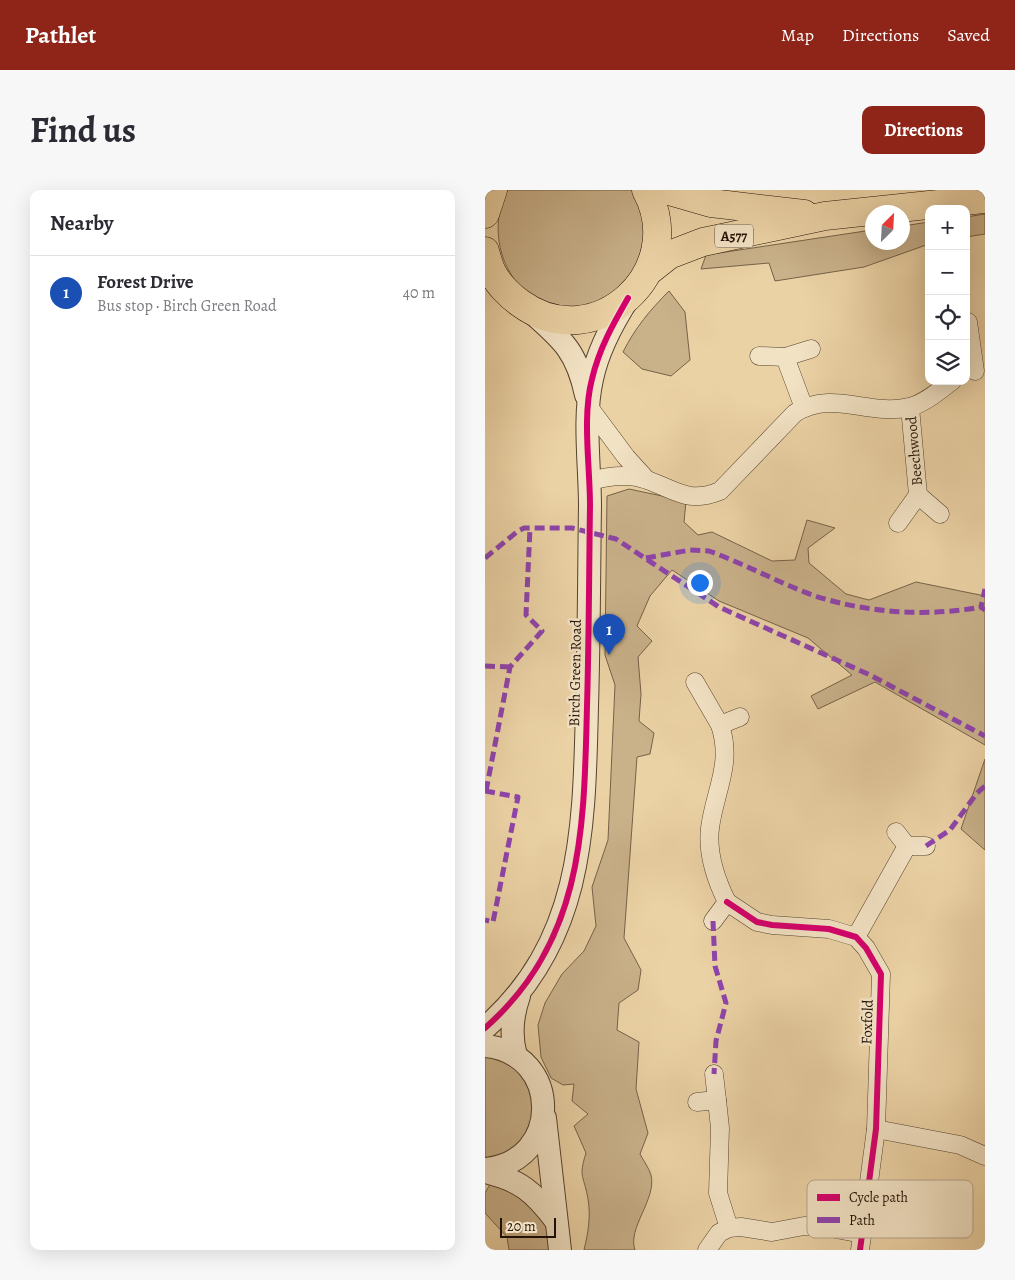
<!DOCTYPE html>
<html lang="en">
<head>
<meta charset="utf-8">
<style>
	body { margin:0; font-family:Alegreya,serif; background:#f7f7f7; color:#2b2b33 }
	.controls { position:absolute; right:15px; top:15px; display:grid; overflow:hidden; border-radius:10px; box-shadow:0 5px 20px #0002 }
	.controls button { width:45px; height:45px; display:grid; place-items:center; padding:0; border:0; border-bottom:1px solid #e1e1e2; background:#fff; color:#2b2b33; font:25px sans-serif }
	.compass { position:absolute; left:380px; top:15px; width:45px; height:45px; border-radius:50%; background:#fff; box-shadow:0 5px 20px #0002; rotate:24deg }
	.scale { position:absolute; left:15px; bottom:12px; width:56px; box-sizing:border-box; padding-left:5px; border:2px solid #231206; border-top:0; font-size:14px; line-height:18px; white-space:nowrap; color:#231206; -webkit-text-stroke:4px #f2e2c4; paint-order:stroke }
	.you { position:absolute; left:214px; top:392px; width:18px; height:18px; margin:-12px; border:4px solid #fff; border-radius:50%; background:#1a73e8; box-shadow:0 0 0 8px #1a73e833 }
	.badge { display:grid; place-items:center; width:32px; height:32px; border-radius:50%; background:#8f2418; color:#fff; font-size:16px; font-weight:700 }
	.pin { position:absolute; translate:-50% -41px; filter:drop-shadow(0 1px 2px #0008) }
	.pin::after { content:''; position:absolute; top:26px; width:18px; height:15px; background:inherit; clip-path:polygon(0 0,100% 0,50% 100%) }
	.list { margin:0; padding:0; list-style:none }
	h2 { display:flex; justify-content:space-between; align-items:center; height:65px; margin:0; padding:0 20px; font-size:21px }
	h2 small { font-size:16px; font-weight:400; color:#7c7c81 }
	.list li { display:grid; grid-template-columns:32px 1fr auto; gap:15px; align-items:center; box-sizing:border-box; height:75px; padding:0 20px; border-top:1px solid #e1e1e2 }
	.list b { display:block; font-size:19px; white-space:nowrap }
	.list p { margin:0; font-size:16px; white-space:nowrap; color:#7c7c81 }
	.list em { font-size:16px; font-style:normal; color:#7c7c81 }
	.icon { flex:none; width:28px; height:28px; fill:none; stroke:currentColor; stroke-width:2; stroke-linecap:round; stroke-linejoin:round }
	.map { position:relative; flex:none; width:500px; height:1060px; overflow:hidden; border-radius:10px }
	header { display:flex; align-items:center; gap:30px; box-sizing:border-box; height:70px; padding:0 25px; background:#8f2418; color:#fff }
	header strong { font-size:24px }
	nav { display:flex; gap:28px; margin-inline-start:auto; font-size:18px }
	.intro { display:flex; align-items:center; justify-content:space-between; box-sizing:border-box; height:120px; padding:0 30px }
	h1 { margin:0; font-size:35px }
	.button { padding:12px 22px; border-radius:10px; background:#8f2418; color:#fff; font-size:18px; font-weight:700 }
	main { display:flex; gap:30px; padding:0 30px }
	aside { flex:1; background:#fff; border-radius:10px; box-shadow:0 5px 20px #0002 }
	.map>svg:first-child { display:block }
	.green { fill:#c9b18a; stroke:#766248 }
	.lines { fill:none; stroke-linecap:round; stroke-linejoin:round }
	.minor-casing { stroke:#55422e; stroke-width:19 }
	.tertiary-casing { stroke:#55422e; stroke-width:24 }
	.primary-casing { stroke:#231206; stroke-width:29 }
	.minor { stroke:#f2e2c4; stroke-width:18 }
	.tertiary { stroke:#f2e2c4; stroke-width:22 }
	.primary { stroke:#ebd2a5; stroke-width:28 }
	.quiet { stroke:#8e44ad; stroke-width:5; stroke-dasharray:10 5; stroke-linecap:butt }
	.cycleway-casing { stroke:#f2e2c4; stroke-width:9 }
	.cycleway { stroke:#d6006c; stroke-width:6 }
	.labels { text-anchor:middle; stroke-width:5; stroke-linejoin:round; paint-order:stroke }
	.shield { fill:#f2e2c4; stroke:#61503f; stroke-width:1 }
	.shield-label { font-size:14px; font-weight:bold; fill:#231206 }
	.street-label { font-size:15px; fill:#231206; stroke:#f2e2c4 }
	.key { fill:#f2e2c4; stroke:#b4a48b; stroke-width:1 }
	.key-label { font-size:14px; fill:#231206 }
</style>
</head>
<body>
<header>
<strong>Pathlet</strong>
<nav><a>Map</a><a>Directions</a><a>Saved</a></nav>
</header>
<div class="intro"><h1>Find us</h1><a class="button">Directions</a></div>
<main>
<aside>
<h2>Nearby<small></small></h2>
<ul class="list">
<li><span class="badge" style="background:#1a4fb4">1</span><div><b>Forest Drive</b><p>Bus stop · Birch Green Road</p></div><em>40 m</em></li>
</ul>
</aside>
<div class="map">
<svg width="500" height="1060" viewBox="0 0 500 1060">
	<rect width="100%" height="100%" fill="#ebd2a5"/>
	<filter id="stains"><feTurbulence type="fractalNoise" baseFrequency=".004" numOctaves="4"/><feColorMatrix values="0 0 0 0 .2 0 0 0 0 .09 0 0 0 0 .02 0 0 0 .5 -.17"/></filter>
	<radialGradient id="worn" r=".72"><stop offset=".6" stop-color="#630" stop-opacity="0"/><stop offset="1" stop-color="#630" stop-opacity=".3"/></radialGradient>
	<!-- green -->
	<g class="green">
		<path d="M22,0H152L163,24L154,81C144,89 120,112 109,116C104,118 95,117 90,117C84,117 76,119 71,117C20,105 0,44 22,0Z"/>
		<path d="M500,24V44L481,47V27Z"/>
		<path d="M444,32V54L379,77L290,91L284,73L216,79L221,65L387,40L388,52H418V36Z"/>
		<path d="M184,101L200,122L205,170L186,186L157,179L138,162C150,138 165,120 184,101Z"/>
		<path d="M144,299L201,311L199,332L213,345L227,342L287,371L310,370L322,330L350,338L323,358L324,373L361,404L384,410L431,392L500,406V555L390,492L333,519L326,506L367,485L323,448L234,411L187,380L165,406L152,436L167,451L153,467L156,504L154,531L169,543L165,564L152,567L139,748L156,780L153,800L134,813L132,840L154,852L151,899L163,943L155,964C158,970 164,978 166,985C172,1009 142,1038 150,1060H99C103,1043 106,1027 103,1009C99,985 93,988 101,963L89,936L103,924L87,911L89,894L78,895L66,888L56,867L53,835L60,813L77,784L99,761L111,736L107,697L123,650L130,495L120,465L122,306Z"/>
		<path d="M500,569V660L476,639Z"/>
		<path d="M0,866C7,868 16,869 23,872C49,884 57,925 40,948C32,960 13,966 0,968Z"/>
		<path d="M7,991L30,997L65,1034L69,1060H24L22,1047L0,1023V1003Z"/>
	</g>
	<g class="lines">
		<!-- minor casing -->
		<g class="minor-casing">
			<g id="minor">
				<path d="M483,132L490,181"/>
				<path d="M274,166L300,167L326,159"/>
				<path d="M300,167L319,218"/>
				<path d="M103,216L141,267L161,289"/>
				<path d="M425,217L433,305"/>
				<path d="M105,291C123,286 144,283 162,290C191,300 203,314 235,301L310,223C348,199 385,227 424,217C439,214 455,200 467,191"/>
				<path d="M413,333L433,305L455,324"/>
				<path d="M210,492L235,535L255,527"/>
				<path d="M411,642L422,656H441"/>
				<path d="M242,712L272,732L287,735L344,739L371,747L381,758L396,784L391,939L375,1060"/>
				<path d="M228,731L242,712C231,690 222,663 225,638C230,600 248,574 235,535"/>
				<path d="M371,747L422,656"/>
				<path d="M232,910L235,938L233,1003L244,1038"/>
				<path d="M212,912L232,910L229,884"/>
				<path d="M391,939L475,955L500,966"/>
				<path d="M222,1060L234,1043L244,1038L256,1037L287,1042L319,1036H334L378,1044"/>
			</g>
		</g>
		<!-- tertiary casing -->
		<g class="tertiary-casing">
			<g id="tertiary">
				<path d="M46,122C78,150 92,162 101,205"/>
				<path d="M0,838C99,751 99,638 102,516C104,449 104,383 105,316C105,276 98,228 107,189C113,160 127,134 143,109"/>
				<path d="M0,856C77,863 78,972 0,979"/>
				<path d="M31,866C25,845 27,826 34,806"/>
				<path d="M60,928L75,1060"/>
				<path d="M0,982C35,990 49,1002 71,1031"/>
			</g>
		</g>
		<!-- primary casing -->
		<g class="primary-casing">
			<g id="primary">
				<path d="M181,0L226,13L319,24"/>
				<path d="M0,24L8,0"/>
				<path d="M0,61C2,68 4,76 7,82C13,94 25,106 35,113C110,168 205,81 161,0"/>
				<path d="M165,80L184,65L218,52L340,26L500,9"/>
			</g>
		</g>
		<!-- minor -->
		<use href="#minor" class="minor"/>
		<!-- tertiary -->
		<use href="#tertiary" class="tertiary"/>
		<!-- primary -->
		<use href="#primary" class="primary"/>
		<!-- quiet -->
		<g class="quiet">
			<path d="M0,368L33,341L39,338H87L131,349L234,417L385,485L500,546"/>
			<path d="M161,368L205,360L224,361C260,374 294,393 330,406C383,423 442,427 496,417"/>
			<path d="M500,420L496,417L500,399"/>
			<path d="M0,476L25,477"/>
			<path d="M0,601L33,607L8,732L0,730"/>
			<path d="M1,601L25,477L57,441L41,425L45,338"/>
			<path d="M441,656L465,640L492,603L500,596"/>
			<path d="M228,731L230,776L241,813L231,851L229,884"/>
		</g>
		<!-- cycleway casing -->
		<g class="cycleway-casing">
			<g id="cycleway">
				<path d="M242,712L272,732L287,735L344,739L371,747L381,758L396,784L391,939L375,1060"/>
				<path d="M0,838C99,751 99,638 102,516C104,449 104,382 105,315C105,276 97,227 107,189C114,159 128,134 143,108"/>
			</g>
		</g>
		<!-- cycleway -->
		<use href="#cycleway" class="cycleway"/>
	</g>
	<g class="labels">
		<!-- shield labels -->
		<rect class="shield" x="230" y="34.5" width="38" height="23" rx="4"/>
		<g class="shield-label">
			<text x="249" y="51">A577</text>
		</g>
		<!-- street labels -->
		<g class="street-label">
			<text transform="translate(429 261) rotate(-95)" y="5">Beechwood</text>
			<text transform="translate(90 483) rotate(-89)" y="5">Birch Green Road</text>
			<text transform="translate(382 832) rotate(-88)" y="5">Foxfold</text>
		</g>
	</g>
	<!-- legend -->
	<rect x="322" y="990" width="166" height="58" rx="8" class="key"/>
	<rect x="332" y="1004" width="23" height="7" fill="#d6006c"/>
	<rect x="332" y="1027" width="23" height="6" fill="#8e44ad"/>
	<g class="key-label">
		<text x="364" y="1012">Cycle path</text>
		<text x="364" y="1035">Path</text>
	</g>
	<rect width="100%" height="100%" filter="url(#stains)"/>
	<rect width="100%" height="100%" fill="url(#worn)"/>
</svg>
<div class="controls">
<button>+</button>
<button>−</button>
<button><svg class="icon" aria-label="locate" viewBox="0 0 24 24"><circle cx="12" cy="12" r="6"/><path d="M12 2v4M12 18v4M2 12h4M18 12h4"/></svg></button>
<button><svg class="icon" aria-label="layers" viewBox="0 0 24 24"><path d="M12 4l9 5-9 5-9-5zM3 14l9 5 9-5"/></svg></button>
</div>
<svg class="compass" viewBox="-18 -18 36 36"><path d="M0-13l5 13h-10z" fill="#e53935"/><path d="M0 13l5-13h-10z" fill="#7c7c81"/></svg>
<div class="scale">20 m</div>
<div class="you"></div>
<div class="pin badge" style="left:124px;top:465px;background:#1a4fb4">1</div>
</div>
</main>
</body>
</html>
